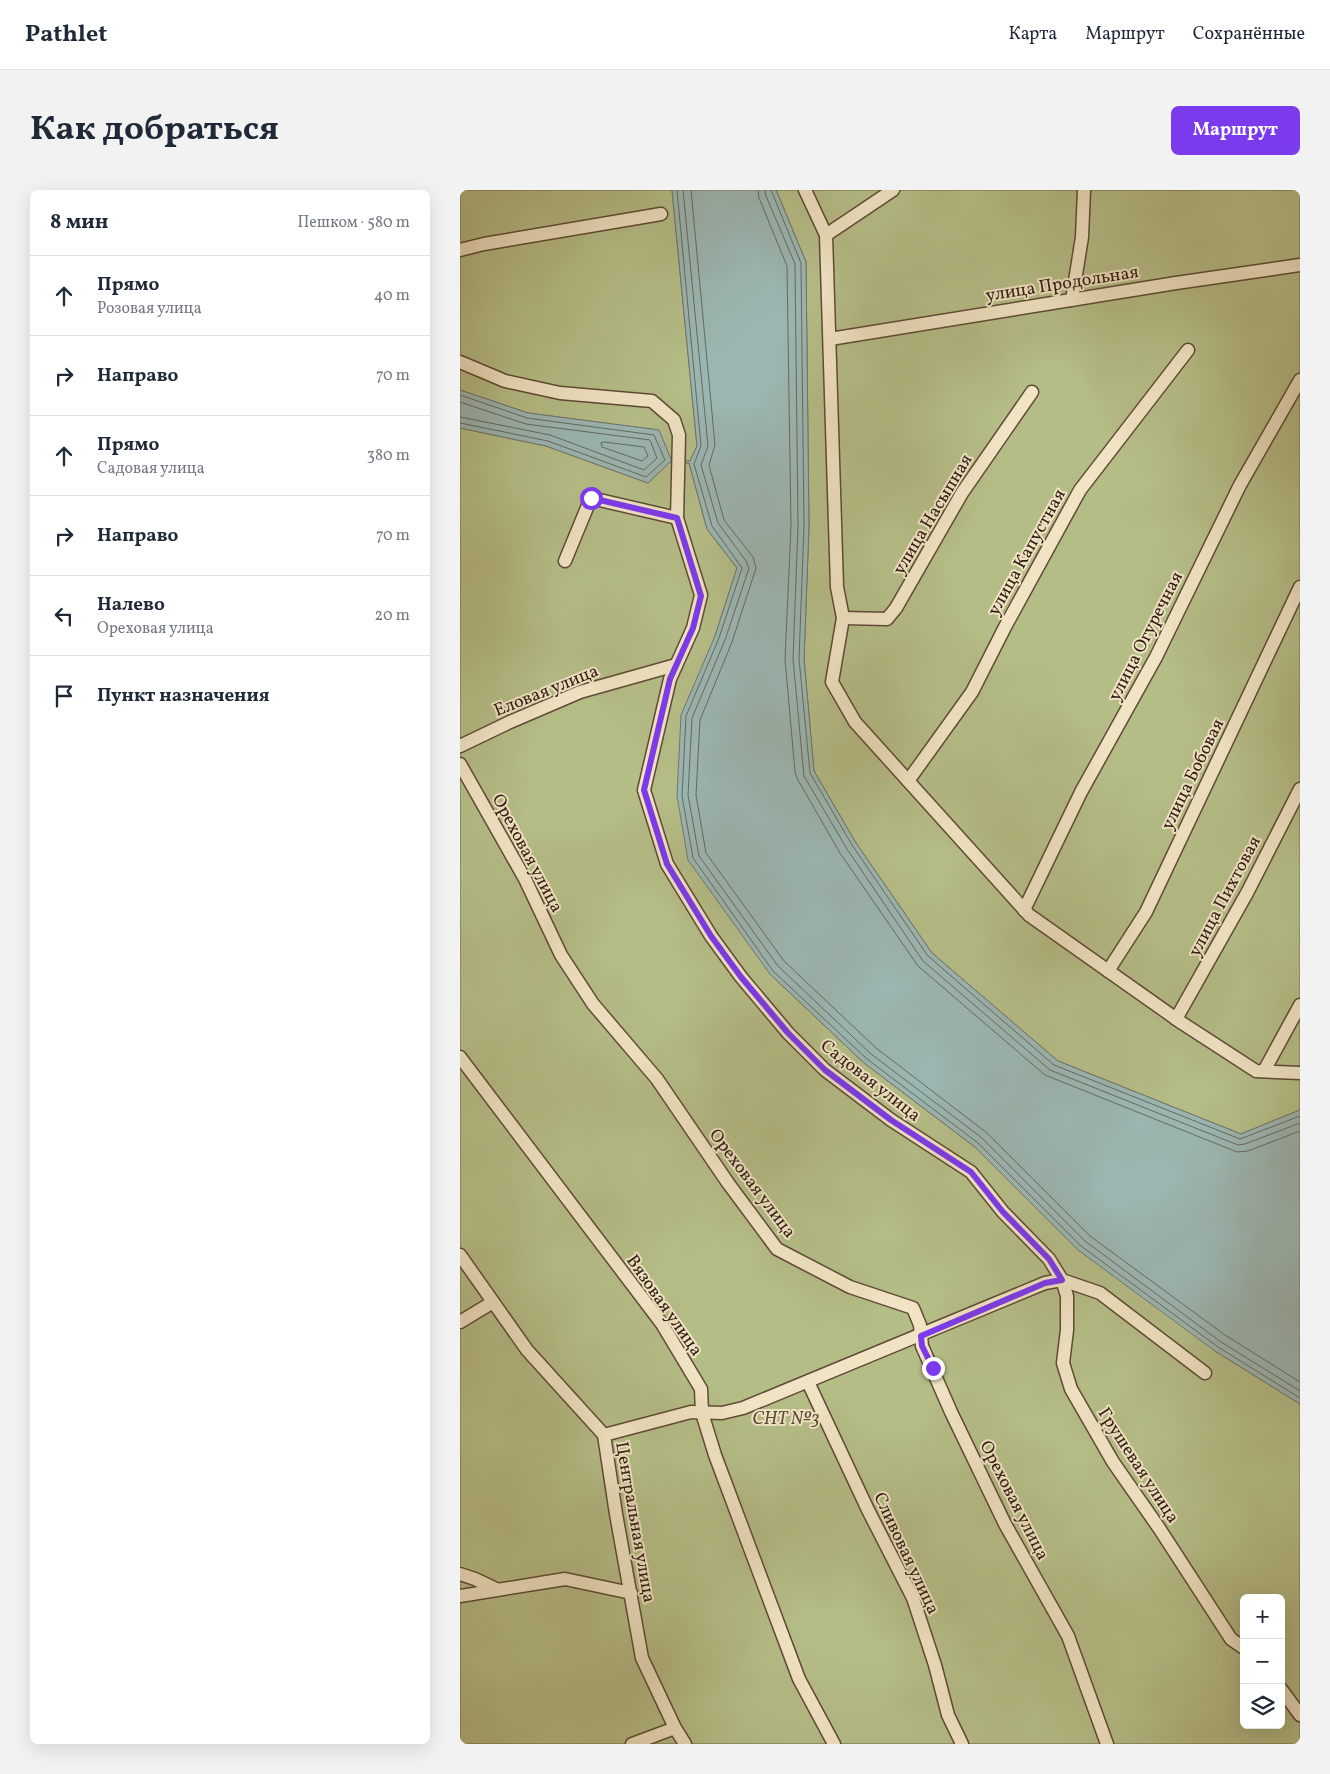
<!DOCTYPE html>
<html lang="ru">
<head>
<meta charset="utf-8">
<style>
	body { margin:0; font-family:Vollkorn,serif; background:#f2f2f3; color:#1f2937 }
	.controls { position:absolute; right:15px; bottom:15px; display:grid; overflow:hidden; border-radius:8px; box-shadow:0 5px 20px #0002 }
	.controls button { width:45px; height:45px; display:grid; place-items:center; padding:0; border:0; border-bottom:1px solid #e0e1e3; background:#fff; color:#1f2937; font:25px sans-serif }
	.stop { position:absolute; width:15px; height:15px; margin:-11px; border:4px solid #7c3aed; border-radius:50%; background:#fff }
	.stop.end { background:#7c3aed; border-color:#fff; box-shadow:0 1px 5px #0008 }
	.list { margin:0; padding:0; list-style:none }
	h2 { display:flex; justify-content:space-between; align-items:center; height:65px; margin:0; padding:0 20px; font-size:21px }
	h2 small { font-size:16px; font-weight:400; color:#747a83 }
	.list li { display:grid; grid-template-columns:32px 1fr auto; gap:15px; align-items:center; box-sizing:border-box; height:80px; padding:0 20px; border-top:1px solid #e0e1e3 }
	.list b { display:block; font-size:19px; white-space:nowrap }
	.list p { margin:0; font-size:16px; white-space:nowrap; color:#747a83 }
	.list em { font-size:16px; font-style:normal; color:#747a83 }
	.icon { flex:none; width:28px; height:28px; fill:none; stroke:currentColor; stroke-width:2; stroke-linecap:round; stroke-linejoin:round }
	.map { position:relative; flex:none; width:840px; height:1554px; overflow:hidden; border-radius:8px }
	header { display:flex; align-items:center; gap:30px; box-sizing:border-box; height:70px; padding:0 25px; background:#fff; border-bottom:1px solid #e0e1e3 }
	header strong { font-size:24px }
	nav { display:flex; gap:28px; margin-inline-start:auto; font-size:18px }
	.intro { display:flex; align-items:center; justify-content:space-between; box-sizing:border-box; height:120px; padding:0 30px }
	h1 { margin:0; font-size:35px }
	.button { padding:12px 22px; border-radius:8px; background:#7c3aed; color:#fff; font-size:18px; font-weight:700 }
	main { display:flex; gap:30px; padding:0 30px }
	aside { flex:1; background:#fff; border-radius:8px; box-shadow:0 5px 20px #0002 }
	.map>svg:first-child { display:block }
	.green { fill:#b5bd87; stroke:#726c4c; fill-rule:evenodd }
	.water { fill:#9bb6b1; stroke:#707871 }
	.lines { fill:none; stroke-linecap:round; stroke-linejoin:round }
	.shore { stroke:#656961; stroke-width:1 }
	.street-casing { stroke:#5e4a36; stroke-width:15 }
	.street { stroke:#f1e4c4; stroke-width:12 }
	.route { stroke:#7c3aed; stroke-width:6 }
	.labels { text-anchor:middle; stroke-width:4; stroke-linejoin:round; paint-order:stroke }
	.street-label { font-size:18px; fill:#2f1c11; stroke:#f1e4c4 }
	.park-label { font-size:18px; font-style:italic; fill:#574c34; stroke:#f1e4c4 }
</style>
</head>
<body>
<header>
<strong>Pathlet</strong>
<nav><a>Карта</a><a>Маршрут</a><a>Сохранённые</a></nav>
</header>
<div class="intro"><h1>Как добраться</h1><a class="button">Маршрут</a></div>
<main>
<aside>
<h2>8 мин<small>Пешком · 580 m</small></h2>
<ul class="list">
<li><svg class="icon" aria-label="ahead" viewBox="0 0 24 24"><path d="M12 20V5M6 11l6-6 6 6"/></svg><div><b>Прямо</b><p>Розовая улица</p></div><em>40 m</em></li>
<li><svg class="icon" aria-label="right" viewBox="0 0 24 24"><path d="M7 20v-9h11M14 6l5 5-5 5"/></svg><div><b>Направо</b></div><em>70 m</em></li>
<li><svg class="icon" aria-label="ahead" viewBox="0 0 24 24"><path d="M12 20V5M6 11l6-6 6 6"/></svg><div><b>Прямо</b><p>Садовая улица</p></div><em>380 m</em></li>
<li><svg class="icon" aria-label="right" viewBox="0 0 24 24"><path d="M7 20v-9h11M14 6l5 5-5 5"/></svg><div><b>Направо</b></div><em>70 m</em></li>
<li><svg class="icon" aria-label="left" viewBox="0 0 24 24"><path d="M17 20v-9H6M10 6l-5 5 5 5"/></svg><div><b>Налево</b><p>Ореховая улица</p></div><em>20 m</em></li>
<li><svg class="icon" aria-label="arrive" viewBox="0 0 24 24"><path d="M6 21V4h12l-3 4 3 4H6"/></svg><div><b>Пункт назначения</b></div></li>
</ul>
</aside>
<div class="map">
<svg width="840" height="1554" viewBox="0 0 840 1554">
	<rect width="100%" height="100%" fill="#e9d5a4"/>
	<filter id="stains"><feTurbulence type="fractalNoise" baseFrequency=".004" numOctaves="4"/><feColorMatrix values="0 0 0 0 .2 0 0 0 0 .09 0 0 0 0 .02 0 0 0 .5 -.17"/></filter>
	<radialGradient id="worn" r=".72"><stop offset=".6" stop-color="#630" stop-opacity="0"/><stop offset="1" stop-color="#630" stop-opacity=".3"/></radialGradient>
	<!-- green -->
	<g class="green">
		<path d="M0,0H212L237,256L230,271L211,269L198,240L68,223L0,200Z"/>
		<path d="M316,0H840V920L781,944L598,871L472,763L396,653L354,581L344,469L349,336L346,72Z"/>
		<path d="M0,238L86,256L188,293L210,272L229,273L247,339L277,378L255,446L310,784L404,873L515,957L755,1161L840,1214V1554H0ZM784,1408H821V1535H784Z"/>
	</g>
	<!-- water -->
	<path class="water" d="M212,0H316L346,72L349,336L344,469L354,581L396,653L472,763L598,871L781,944L840,920V1214L755,1161L618,1060L515,957L404,873L310,784L228,670L217,606L221,525L255,446L277,378L247,339L229,273L210,272L188,293L86,256L0,238V200L68,223L199,240L211,269L230,271L237,256Z"/>
	<g class="lines">
		<!-- shore -->
		<g class="shore">
			<path d="M217,0L241,256L234,274L252,336L282,378L259,448L226,526L222,606L233,668L313,781L407,869L518,953L621,1056L758,1157L840,1208"/>
			<path d="M223,0L248,256L241,275L258,333L286,371L289,378L265,450L232,528L228,605L239,666L318,776L411,864L522,948L625,1051L761,1152L840,1201"/>
			<path d="M231,0L255,255L249,275L264,330L293,367L296,378L272,452L240,530L236,605L246,663L324,771L416,858L527,943L630,1046L765,1145L840,1192"/>
			<path d="M298,0L299,8L327,76L331,336L325,469L335,582L338,590L380,663L458,776L585,885L777,962L788,961L840,941"/>
			<path d="M305,0L306,6L335,74L338,336L333,469L344,586L387,659L463,771L590,880L778,955L785,954L840,933"/>
			<path d="M311,0L341,73L344,336L339,469L350,583L392,655L468,766L594,875L780,949L840,926"/>
			<path d="M0,205L67,228L194,245L205,270L186,287L88,251L0,233"/>
			<path d="M0,212L66,234L190,250L197,268L184,280L90,245L0,227"/>
			<path d="M144,252L184,257L188,266L182,271L142,257L141,253Z"/>
		</g>
		<!-- street casing -->
		<g class="street-casing">
			<g id="street">
				<path d="M345,0L366,45L377,397L383,428L372,492L395,532L569,725L722,833L796,881L840,883"/>
				<path d="M366,45L433,0"/>
				<path d="M0,60L24,54L201,24"/>
				<path d="M612,110L622,47L624,0"/>
				<path d="M370,149L716,93L840,75"/>
				<path d="M0,172L45,191L100,203L192,211L214,230L219,245L217,328L241,405L233,438L210,489L184,600L207,674L251,746L281,787L328,843L365,880L431,930L511,982L543,1022L589,1069L602,1090L640,1103L745,1183"/>
				<path d="M105,371L131,308L217,328"/>
				<path d="M383,428L427,429L436,418L502,303L572,202"/>
				<path d="M0,556L50,532L120,502L216,475"/>
				<path d="M0,574L65,689L101,765L133,814L197,889L268,993L317,1059L390,1097L453,1118L460,1135L462,1156L491,1222L545,1334L608,1446L647,1554"/>
				<path d="M448,591L512,502L545,437L620,300L728,160"/>
				<path d="M564,720L621,602L696,467L780,295L840,190"/>
				<path d="M648,781L686,722L840,397"/>
				<path d="M716,829L787,703L840,599"/>
				<path d="M0,867L202,1134L241,1199L242,1223L255,1265L339,1489L374,1554"/>
				<path d="M804,881L840,815"/>
				<path d="M0,1065L67,1160L144,1245L156,1324L182,1468L215,1538L225,1554"/>
				<path d="M0,1132L33,1112"/>
				<path d="M348,1192L408,1320L453,1408L475,1475L488,1525L502,1554"/>
				<path d="M144,1245L231,1222L262,1223L283,1218L585,1093L602,1090L607,1106V1140L603,1173L611,1199L653,1272L699,1338L771,1449L784,1458"/>
				<path d="M0,1384L15,1389L36,1399"/>
				<path d="M0,1406L105,1389L171,1403"/>
				<path d="M821,1499L840,1525"/>
				<path d="M172,1554L215,1538"/>
			</g>
		</g>
		<!-- street -->
		<use href="#street" class="street"/>
	</g>
	<g class="lines">
		<!-- route -->
		<path class="route" d="M131,308L217,328L241,406L233,438L210,489L184,600L207,674L251,746L281,787L328,843L365,880L431,930L511,982L543,1022L589,1069L602,1090L585,1093L461,1146L462,1156L473,1178"/>
	</g>
	<g class="labels">
		<!-- street labels -->
		<g class="street-label">
			<text transform="translate(602 93) rotate(-9)" y="6">улица Продольная</text>
			<text transform="translate(472 324) rotate(-59)" y="6">улица Насыпная</text>
			<text transform="translate(566 362) rotate(-61)" y="6">улица Капустная</text>
			<text transform="translate(685 446) rotate(-63)" y="6">улица Огуречная</text>
			<text transform="translate(86 500) rotate(-22)" y="6">Еловая улица</text>
			<text transform="translate(732 584) rotate(-64)" y="6">улица Бобовая</text>
			<text transform="translate(68 663) rotate(62)" y="6">Ореховая улица</text>
			<text transform="translate(764 706) rotate(-62)" y="6">улица Пихтовая</text>
			<text transform="translate(411 890) rotate(38)" y="6">Садовая улица</text>
			<text transform="translate(293 993) rotate(53)" y="6">Ореховая улица</text>
			<text transform="translate(205 1115) rotate(55)" y="6">Вязовая улица</text>
			<text transform="translate(679 1275) rotate(57)" y="6">Грушевая улица</text>
			<text transform="translate(555 1310) rotate(63)" y="6">Ореховая улица</text>
			<text transform="translate(176 1332) rotate(80)" y="6">Центральная улица</text>
			<text transform="translate(447 1363) rotate(65)" y="6">Сливовая улица</text>
		</g>
		<!-- park labels -->
		<g class="park-label">
			<text x="326" y="1234">СНТ №3</text>
		</g>
	</g>
	<rect width="100%" height="100%" filter="url(#stains)"/>
	<rect width="100%" height="100%" fill="url(#worn)"/>
</svg>
<div class="controls">
<button>+</button>
<button>−</button>
<button><svg class="icon" aria-label="layers" viewBox="0 0 24 24"><path d="M12 4l9 5-9 5-9-5zM3 14l9 5 9-5"/></svg></button>
</div>
<div class="stop" style="left:131px;top:308px"></div>
<div class="stop end" style="left:473px;top:1178px"></div>
</div>
</main>
</body>
</html>
